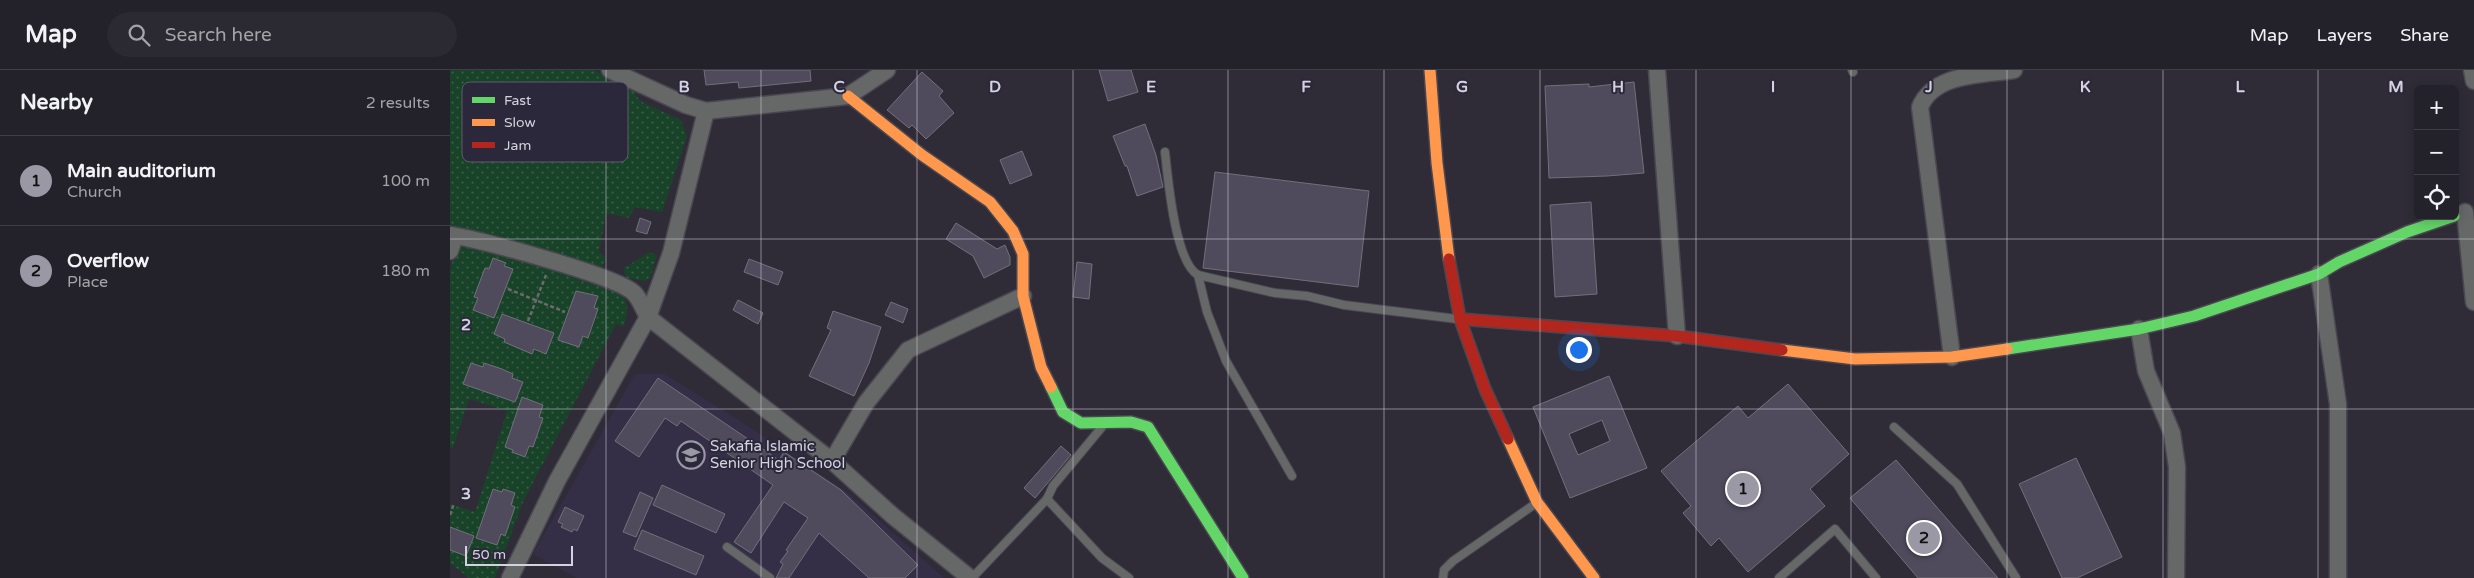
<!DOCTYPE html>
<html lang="en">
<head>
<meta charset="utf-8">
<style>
	body { margin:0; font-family:"Varela Round",sans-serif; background:#2b2931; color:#f1f3f6 }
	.controls { position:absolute; right:15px; top:15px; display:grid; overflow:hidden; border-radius:8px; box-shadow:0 2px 12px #0003 }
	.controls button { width:45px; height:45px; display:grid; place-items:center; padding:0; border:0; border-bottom:1px solid #403e46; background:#232129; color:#f1f3f6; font:25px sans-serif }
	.scale { position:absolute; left:15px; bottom:12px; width:108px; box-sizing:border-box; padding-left:5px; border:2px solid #d4d2df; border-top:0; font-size:14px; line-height:18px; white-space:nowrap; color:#d4d2df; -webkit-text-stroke:4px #2c283b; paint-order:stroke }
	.you { position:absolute; left:1128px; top:279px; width:18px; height:18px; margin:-12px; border:4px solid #fff; border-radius:50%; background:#1a73e8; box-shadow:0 0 0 8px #1a73e833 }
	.badge { display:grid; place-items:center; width:32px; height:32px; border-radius:50%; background:#9a98a4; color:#111; font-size:16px; font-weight:700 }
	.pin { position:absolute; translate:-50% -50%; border:2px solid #fff; box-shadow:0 1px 5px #0006 }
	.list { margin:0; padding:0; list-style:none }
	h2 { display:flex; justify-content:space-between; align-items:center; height:65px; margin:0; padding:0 20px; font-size:21px }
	h2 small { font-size:16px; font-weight:400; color:#a3a3a8 }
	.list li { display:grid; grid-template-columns:32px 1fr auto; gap:15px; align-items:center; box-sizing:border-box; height:90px; padding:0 20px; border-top:1px solid #403e46 }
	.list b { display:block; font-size:19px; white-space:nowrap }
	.list p { margin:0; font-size:16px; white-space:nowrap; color:#a3a3a8 }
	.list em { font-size:16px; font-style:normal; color:#a3a3a8 }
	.icon { flex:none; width:28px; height:28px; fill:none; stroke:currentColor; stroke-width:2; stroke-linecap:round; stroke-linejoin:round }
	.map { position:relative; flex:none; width:2024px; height:508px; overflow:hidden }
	header { display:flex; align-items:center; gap:30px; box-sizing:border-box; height:70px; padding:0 25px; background:#232129; border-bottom:1px solid #403e46 }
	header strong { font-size:24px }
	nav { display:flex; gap:28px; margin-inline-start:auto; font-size:18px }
	.search { width:350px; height:45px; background:#2b2931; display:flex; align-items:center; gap:12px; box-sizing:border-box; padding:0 18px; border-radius:28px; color:#a3a3a8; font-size:19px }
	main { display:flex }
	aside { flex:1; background:#232129 }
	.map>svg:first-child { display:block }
	.built { fill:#342f47 }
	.grass { fill:url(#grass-dots) }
	.building { fill:#4f4b5d; stroke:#72707a; fill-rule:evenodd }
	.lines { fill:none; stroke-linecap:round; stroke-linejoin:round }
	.lane-casing { stroke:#4a4751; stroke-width:10 }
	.street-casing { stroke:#4a4751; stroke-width:19 }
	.fast-casing { stroke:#4a4751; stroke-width:14 }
	.slow-casing { stroke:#4a4751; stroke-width:14 }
	.jam-casing { stroke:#4a4751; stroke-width:14 }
	.path { stroke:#6a6b6d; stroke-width:2.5; stroke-dasharray:4 2.5; stroke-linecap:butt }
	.lane { stroke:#656867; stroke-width:8 }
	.street { stroke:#656867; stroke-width:16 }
	.fast { stroke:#63d668; stroke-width:11 }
	.slow { stroke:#ff974d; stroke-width:11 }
	.jam { stroke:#b3261e; stroke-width:11 }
	.grid { fill:none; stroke:#d4d2df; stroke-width:1; stroke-opacity:0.55 }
	.labels { text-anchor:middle; stroke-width:4; stroke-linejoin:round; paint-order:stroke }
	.poi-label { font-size:15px; fill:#d4d2df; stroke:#2c283b; text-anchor:start }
	.key { fill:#2c283b; stroke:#5e5b6c; stroke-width:1 }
	.key-label { font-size:14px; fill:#d4d2df }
	.grid-label { font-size:16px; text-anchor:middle; font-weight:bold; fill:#d4d2df; stroke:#2c283b; stroke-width:4; stroke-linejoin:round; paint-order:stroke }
</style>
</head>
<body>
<header>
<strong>Map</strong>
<div class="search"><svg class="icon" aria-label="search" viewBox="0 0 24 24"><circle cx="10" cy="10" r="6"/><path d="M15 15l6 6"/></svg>Search here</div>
<nav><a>Map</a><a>Layers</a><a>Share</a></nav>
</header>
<main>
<aside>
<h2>Nearby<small>2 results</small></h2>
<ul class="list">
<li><span class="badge">1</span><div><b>Main auditorium</b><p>Church</p></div><em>100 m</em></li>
<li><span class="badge">2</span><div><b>Overflow</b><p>Place</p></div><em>180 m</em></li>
</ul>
</aside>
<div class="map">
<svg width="2024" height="508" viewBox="0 0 2024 508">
	<defs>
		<pattern id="grass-dots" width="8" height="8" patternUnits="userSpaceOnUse" patternTransform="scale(1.25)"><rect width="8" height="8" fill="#184328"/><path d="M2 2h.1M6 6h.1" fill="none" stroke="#395d47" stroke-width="1.8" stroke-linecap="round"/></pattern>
	</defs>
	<rect width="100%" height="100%" fill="#2f2c37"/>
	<!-- built -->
	<path class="built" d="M185,304H214L287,349L397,422L494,508H127L83,484Z"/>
	<!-- grass -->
	<g class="grass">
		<path d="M0,0H143L179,15L190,31L231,50L237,66L212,142L185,137L179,148L156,143L149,182L156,187L151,200L0,155Z"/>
		<path d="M15,175L80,192L170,224C181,233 177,244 174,256L166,254L73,432L45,508H19L0,493V434L25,442L57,341L19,329L3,378H0V201L4,184Z"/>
		<path d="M199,182L207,185L201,206L195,211L177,208L173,199Z"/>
	</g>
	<!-- building -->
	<g class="building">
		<path d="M254,0H360L361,11L289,18L288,12L256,15Z"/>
		<path d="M649,0H681L688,22L658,31Z"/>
		<path d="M472,2L493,21L489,26L504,43L476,69L462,55L459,58L437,40Z"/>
		<path d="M1184,12L1194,103L1157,106L1099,108L1095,16L1139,14V17Z"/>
		<path d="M695,54L706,85L713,117L687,126L677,96H675L663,66Z"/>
		<path d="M572,81L582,105L560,114L550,90Z"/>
		<path d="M765,102L919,121L908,217L753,198Z"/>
		<path d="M1141,132L1147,224L1105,227L1100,135Z"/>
		<path d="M190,148L201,152L197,164L186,161Z"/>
		<path d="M506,153L547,179L555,175L560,187V195L534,208L523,186L496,169Z"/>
		<path d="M43,188L56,193L54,196L63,199L44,248L23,240L28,228L24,227L35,198L39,199Z"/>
		<path d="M299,189L333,202L328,215L294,202Z"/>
		<path d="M627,192L642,194L639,229L623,227Z"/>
		<path d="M126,221L148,226L144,238L148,239L138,268L133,266L129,277L108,270Z"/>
		<path d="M288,230L313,243L308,254L283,240Z"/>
		<path d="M441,232L458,239L453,253L435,245Z"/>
		<path d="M383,241L431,257L419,293L404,326L359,306L381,260L377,258Z"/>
		<path d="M52,244L104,263L96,284L84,279L82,284L54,272L55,269L44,264Z"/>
		<path d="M21,293L33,297L34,293L52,299L63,304L62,308L73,312L65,332L13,314Z"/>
		<path d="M1159,306L1197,398L1120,428L1083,337ZM1152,350L1160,371L1128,385L1119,364Z"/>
		<path d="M208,308L329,390L334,382L391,420L468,495L455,508H419L369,463L339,508H326L333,494L330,492L338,481L336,480L358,448L334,432L301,483L284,472L323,415L231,351L227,356L215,348L189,387L165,371Z"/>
		<path d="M1338,314L1399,384L1360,419L1375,436L1298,502L1269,468L1261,476L1233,443L1241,436L1211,401L1288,336L1298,348Z"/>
		<path d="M72,327L93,335L89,347L93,348L83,377L79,376L75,387L62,382L63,380L55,377Z"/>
		<path d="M611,376L621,385L585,428L574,418Z"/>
		<path d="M1626,388L1672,487L1627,508H1612L1569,414Z"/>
		<path d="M1446,390L1548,508H1468L1400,428Z"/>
		<path d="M212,415L275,444L266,463L203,435Z"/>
		<path d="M43,419L52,422L53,419L65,423L61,435L65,437L55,466L51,464L47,475L26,468Z"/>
		<path d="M190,422L203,428L186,467L173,462Z"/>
		<path d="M115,437L134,446L127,461L124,459L122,462L111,457L113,454L108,452Z"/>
		<path d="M0,457L24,466L16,486L0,480Z"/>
		<path d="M192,460L254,486L246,505L184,479Z"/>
	</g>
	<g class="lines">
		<!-- lane casing -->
		<g class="lane-casing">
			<g id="lane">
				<path d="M1402,0L1403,2"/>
				<path d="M715,82C718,109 725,192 748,205L825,223L857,226L894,235L1007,249"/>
				<path d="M748,205L757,242L776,291L842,406"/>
				<path d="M652,357L603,416L597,429L652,488L679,508"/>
				<path d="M1444,357L1507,414L1566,508"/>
				<path d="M277,477L320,508"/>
				<path d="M522,508L597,429"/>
				<path d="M993,508L994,500L1003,491L1085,434"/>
				<path d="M1329,508L1385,459L1426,508"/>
			</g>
		</g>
		<!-- street casing -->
		<g class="street-casing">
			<g id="street">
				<path d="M160,0L236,35L256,41L398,26L437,0"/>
				<path d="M1207,0L1227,266"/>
				<path d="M2022,0L2024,11"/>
				<path d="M2015,142L2024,232"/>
				<path d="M0,165C29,169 167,206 184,223C190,229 194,240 198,247L382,391L443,446L520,508"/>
				<path d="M0,181L5,166"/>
				<path d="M1869,204L1888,334V508"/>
				<path d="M1689,259L1696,301L1722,363L1727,397L1726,508"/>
				<path d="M1502,287L1470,37C1484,3 1532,5 1564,0"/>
				<path d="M382,391L416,333L458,280L573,226"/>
				<path d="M60,508L107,411L198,247L221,183L256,41"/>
			</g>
		</g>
		<!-- fast casing -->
		<g class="fast-casing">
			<g id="fast">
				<path d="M1557,279L1689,259L1744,246L1869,204L1889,192L1957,162L2004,146"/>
				<path d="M601,317L613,342L631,353L681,352L698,357L793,508"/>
			</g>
		</g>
		<!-- slow casing -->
		<g class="slow-casing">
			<g id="slow">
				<path d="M980,0L987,93L999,189"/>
				<path d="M398,26L472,85L540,132L563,161L573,184V226L591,297L601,317"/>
				<path d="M1332,280L1405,289L1502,287L1557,279"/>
				<path d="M1058,369L1087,432L1144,508"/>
			</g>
		</g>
		<!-- jam casing -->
		<g class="jam-casing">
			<g id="jam">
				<path d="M999,189L1010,249L1035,319L1058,369"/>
				<path d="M1010,249L1227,266L1332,280"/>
			</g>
		</g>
		<!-- path -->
		<g class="path">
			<path d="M58,219L115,242"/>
			<path d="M78,251L96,205"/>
			<path d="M0,445L4,433"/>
		</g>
		<!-- lane -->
		<use href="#lane" class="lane"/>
		<!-- street -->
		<use href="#street" class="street"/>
		<!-- fast -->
		<use href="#fast" class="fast"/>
		<!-- slow -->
		<use href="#slow" class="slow"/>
		<!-- jam -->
		<use href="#jam" class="jam"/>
	</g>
	<!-- grid -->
	<path class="grid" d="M156,0V508M311,0V508M467,0V508M623,0V508M778,0V508M934,0V508M1090,0V508M1246,0V508M1401,0V508M1557,0V508M1713,0V508M1868,0V508M0,169H2024M0,339H2024"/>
	<!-- icons -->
	<defs>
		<g id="school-ring" transform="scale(1.4375)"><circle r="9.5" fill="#2c283b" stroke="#9a98a4" stroke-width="1.5"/><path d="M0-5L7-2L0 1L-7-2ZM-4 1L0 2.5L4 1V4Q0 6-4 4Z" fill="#9a98a4"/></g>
	</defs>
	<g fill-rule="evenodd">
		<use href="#school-ring" x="241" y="385"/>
	</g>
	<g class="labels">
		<!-- poi labels -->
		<g class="poi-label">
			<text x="260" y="381">Sakafia Islamic<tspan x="260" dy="17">Senior High School</tspan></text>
		</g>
	</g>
	<!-- legend -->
	<rect x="12" y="12" width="166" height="80" rx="8" class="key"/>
	<rect x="22" y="27" width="23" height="6" fill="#63d668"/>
	<rect x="22" y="49" width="23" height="7" fill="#ff974d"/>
	<rect x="22" y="72" width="23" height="6" fill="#b3261e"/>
	<g class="key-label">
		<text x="54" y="35">Fast</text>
		<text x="54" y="57">Slow</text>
		<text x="54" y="80">Jam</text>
	</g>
	<g class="grid-label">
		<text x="234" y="22">B</text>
		<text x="389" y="22">C</text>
		<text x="545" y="22">D</text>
		<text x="701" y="22">E</text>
		<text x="856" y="22">F</text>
		<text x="1012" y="22">G</text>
		<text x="1168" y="22">H</text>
		<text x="1323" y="22">I</text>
		<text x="1479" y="22">J</text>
		<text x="1635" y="22">K</text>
		<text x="1790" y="22">L</text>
		<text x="1946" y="22">M</text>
		<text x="16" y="260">2</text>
		<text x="16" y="429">3</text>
	</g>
</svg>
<div class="controls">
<button>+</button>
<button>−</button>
<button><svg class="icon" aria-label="locate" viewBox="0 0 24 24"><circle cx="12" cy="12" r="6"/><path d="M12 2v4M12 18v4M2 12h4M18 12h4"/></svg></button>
</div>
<div class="scale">50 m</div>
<div class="you"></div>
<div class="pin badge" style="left:1293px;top:419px">1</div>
<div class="pin badge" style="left:1474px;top:468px">2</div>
</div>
</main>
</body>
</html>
